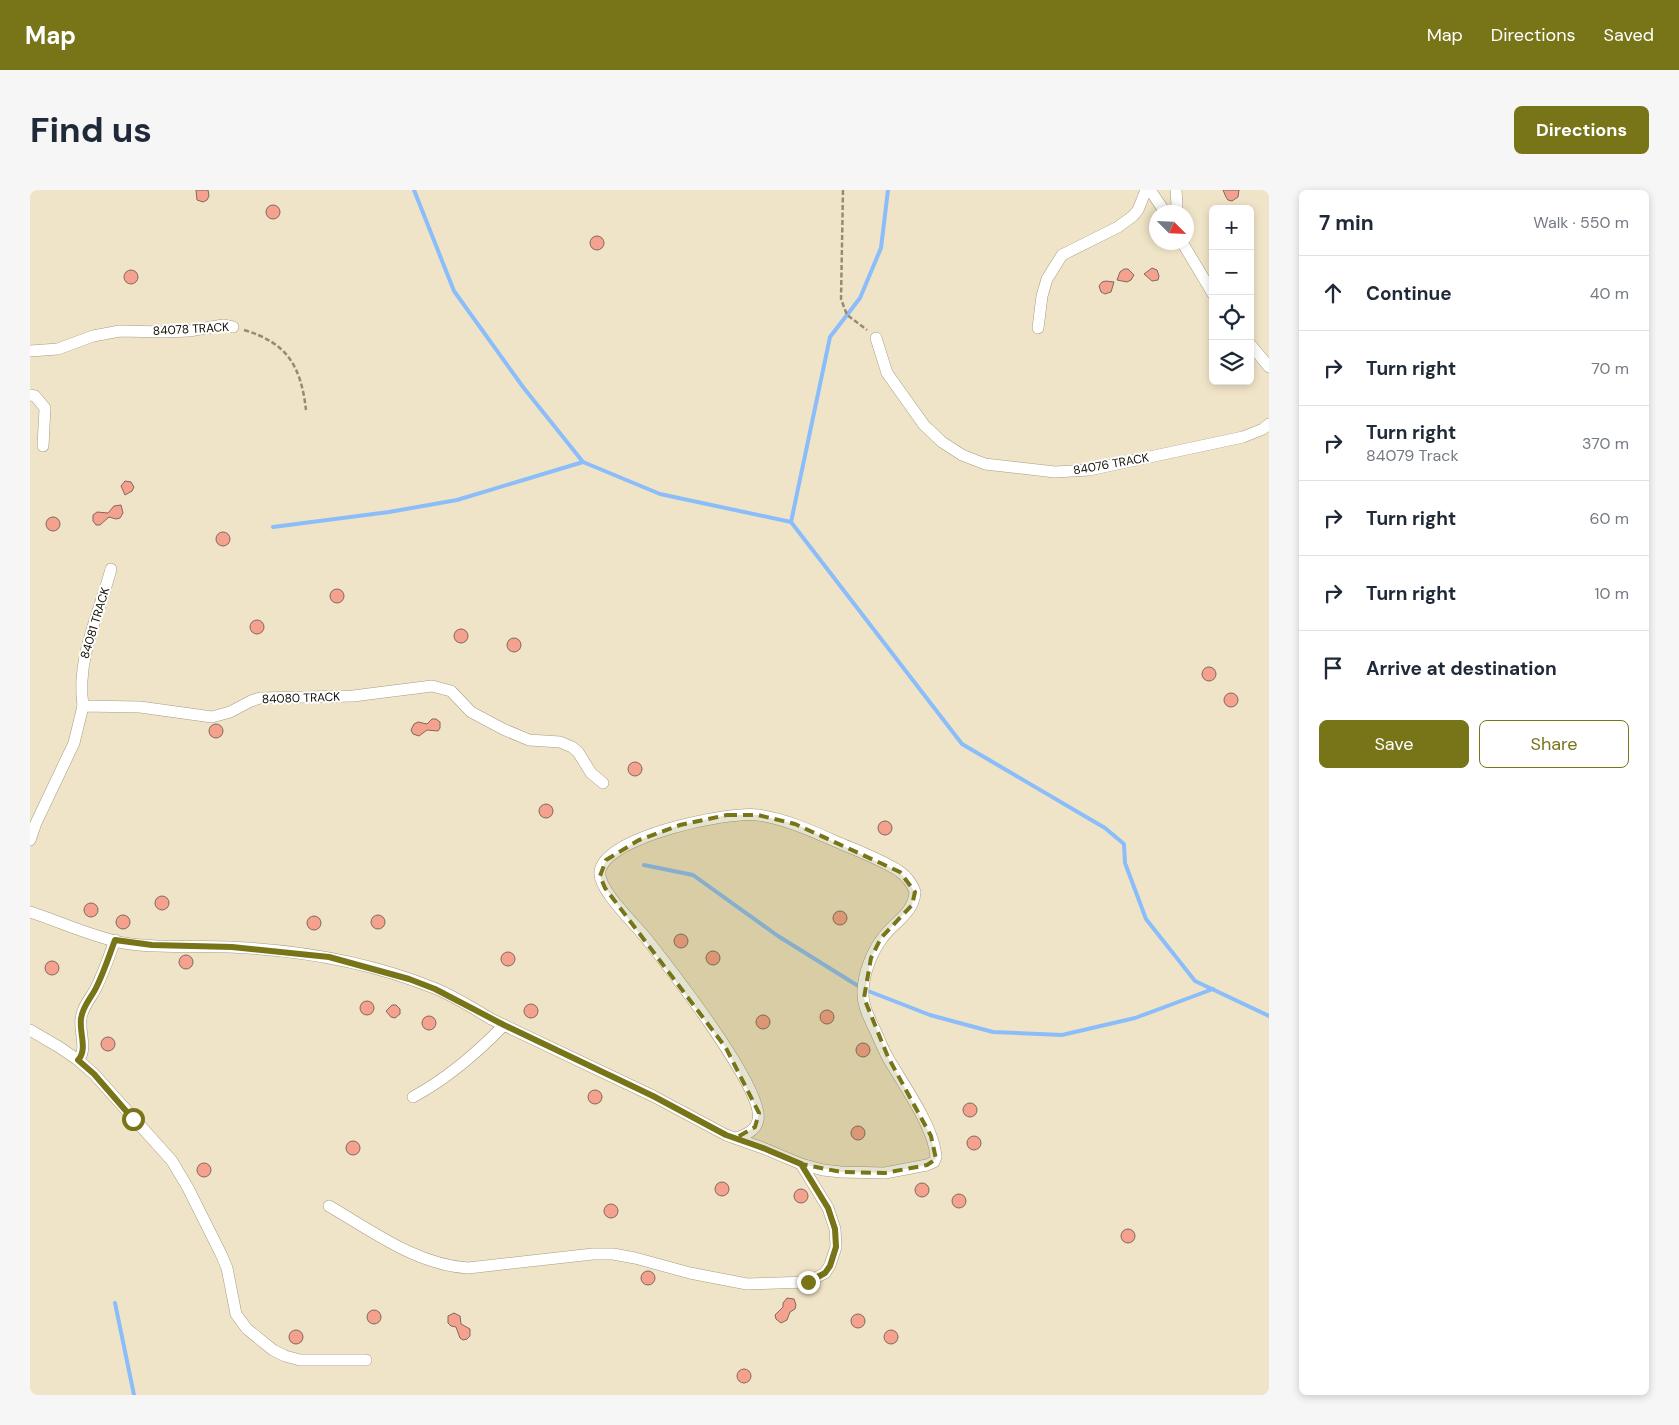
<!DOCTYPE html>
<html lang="en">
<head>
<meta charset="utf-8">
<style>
	body { margin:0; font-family:"DM Sans",sans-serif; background:#f6f6f7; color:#1f2937 }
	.controls { position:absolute; right:15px; top:15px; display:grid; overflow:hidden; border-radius:8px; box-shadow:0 2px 8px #0003 }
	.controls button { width:45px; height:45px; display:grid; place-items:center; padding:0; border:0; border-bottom:1px solid #e0e1e3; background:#fff; color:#1f2937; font:25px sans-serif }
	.compass { position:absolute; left:1119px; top:15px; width:45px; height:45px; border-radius:50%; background:#fff; box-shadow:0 2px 8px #0003; rotate:114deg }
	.stop { position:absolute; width:15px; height:15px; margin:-11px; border:4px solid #787418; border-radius:50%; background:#fff }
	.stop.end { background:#787418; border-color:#fff; box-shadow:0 1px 5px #0008 }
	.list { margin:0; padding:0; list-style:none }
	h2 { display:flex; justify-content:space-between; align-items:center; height:65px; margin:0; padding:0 20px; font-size:21px }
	h2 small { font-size:16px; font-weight:400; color:#747a83 }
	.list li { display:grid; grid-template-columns:32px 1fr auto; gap:15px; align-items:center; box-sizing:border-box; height:75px; padding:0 20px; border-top:1px solid #e0e1e3 }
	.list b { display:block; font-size:19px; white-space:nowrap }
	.list p { margin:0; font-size:16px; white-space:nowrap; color:#747a83 }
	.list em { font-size:16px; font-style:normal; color:#747a83 }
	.actions { display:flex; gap:10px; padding:15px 20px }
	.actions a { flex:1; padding:11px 0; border:1px solid #787418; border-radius:8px; text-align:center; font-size:18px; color:#787418 }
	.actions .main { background:#787418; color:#fff }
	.icon { flex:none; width:28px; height:28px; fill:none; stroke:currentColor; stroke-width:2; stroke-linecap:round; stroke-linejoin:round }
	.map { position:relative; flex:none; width:1239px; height:1205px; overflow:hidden; border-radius:8px }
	header { display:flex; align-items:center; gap:30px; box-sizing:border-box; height:70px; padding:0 25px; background:#787418; color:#fff }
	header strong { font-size:24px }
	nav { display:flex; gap:28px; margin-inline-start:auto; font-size:18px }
	.intro { display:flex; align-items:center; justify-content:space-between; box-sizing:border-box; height:120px; padding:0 30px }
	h1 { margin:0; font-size:35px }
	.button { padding:12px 22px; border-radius:8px; background:#787418; color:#fff; font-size:18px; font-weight:700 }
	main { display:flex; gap:30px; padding:0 30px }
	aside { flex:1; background:#fff; border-radius:8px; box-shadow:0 2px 8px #0003 }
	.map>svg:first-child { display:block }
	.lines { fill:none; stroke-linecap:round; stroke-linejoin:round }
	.stream { stroke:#8bbdfb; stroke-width:4 }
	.building { fill:#f4a18d; stroke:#83665f }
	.street-casing { stroke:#a79c82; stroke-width:12 }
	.path { stroke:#948b77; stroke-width:2.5; stroke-dasharray:5 2.5; stroke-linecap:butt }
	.street { stroke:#fff; stroke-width:11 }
	.route { stroke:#787418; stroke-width:6 }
	.marked { fill:#787418; fill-opacity:0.2; stroke:#787418; stroke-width:4; stroke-dasharray:10 6; stroke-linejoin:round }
	.labels { text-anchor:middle; stroke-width:4; stroke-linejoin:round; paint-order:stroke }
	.street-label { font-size:12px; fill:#130f05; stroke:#fff }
</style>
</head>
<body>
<header>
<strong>Map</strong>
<nav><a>Map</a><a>Directions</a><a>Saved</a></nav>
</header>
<div class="intro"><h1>Find us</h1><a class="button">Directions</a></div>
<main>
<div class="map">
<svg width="1239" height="1205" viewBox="0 0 1239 1205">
	<rect width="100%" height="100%" fill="#f0e4c8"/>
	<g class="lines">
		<!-- stream -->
		<g class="stream">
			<path d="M384,0L424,101L493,197L553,272L630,304L761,332"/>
			<path d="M858,0L851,58L830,108L800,147L761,332L932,554L1075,638L1094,654L1095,673L1116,729L1165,791L1239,826"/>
			<path d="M243,337L359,322L427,310L553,272"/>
			<path d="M614,675L663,685L748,746L833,799L900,825L963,842L1032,845L1105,828L1183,799"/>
			<path d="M85,1113L104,1205"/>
		</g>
	</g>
	<!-- building -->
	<g class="building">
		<path d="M166,0H178L179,6L177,10L173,12L167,10Z"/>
		<path d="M1193,0H1209L1208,7L1202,11L1198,10L1196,7Z"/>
		<circle cx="243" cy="22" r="7"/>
		<circle cx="567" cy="53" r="7"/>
		<path d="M1122,78L1127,80L1129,86L1128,90L1122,91L1114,84Z"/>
		<path d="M1094,79H1098L1104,85L1101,90L1097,92L1087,90L1090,82Z"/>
		<circle cx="101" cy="87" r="7"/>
		<path d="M1076,91L1084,92L1081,102L1075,104L1071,102L1069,96L1072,92Z"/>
		<path d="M95,291L101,292L104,297L102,301L95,305L91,296Z"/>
		<path d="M91,315L93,323L90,328L86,329L79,327L70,335H66L63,331V325L67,322L78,323L84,316Z"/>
		<circle cx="23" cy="334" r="7"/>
		<circle cx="193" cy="349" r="7"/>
		<circle cx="307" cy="406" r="7"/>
		<circle cx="227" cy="437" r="7"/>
		<circle cx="431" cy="446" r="7"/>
		<circle cx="484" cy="455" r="7"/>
		<circle cx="1179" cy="484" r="7"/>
		<circle cx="1201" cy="510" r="7"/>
		<path d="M402,529H406L410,532V538L408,541L397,540L389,546L383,544L381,540L384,534L388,532L397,534Z"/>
		<circle cx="186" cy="541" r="7"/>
		<circle cx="605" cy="579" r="7"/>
		<circle cx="516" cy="621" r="7"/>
		<circle cx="855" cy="638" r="7"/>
		<circle cx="132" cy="713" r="7"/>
		<circle cx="61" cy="720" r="7"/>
		<circle cx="810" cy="728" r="7"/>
		<circle cx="93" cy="732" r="7"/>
		<circle cx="348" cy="732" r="7"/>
		<circle cx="284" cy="733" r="7"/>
		<circle cx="651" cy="751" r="7"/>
		<circle cx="683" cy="768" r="7"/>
		<circle cx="478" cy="769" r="7"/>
		<circle cx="156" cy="772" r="7"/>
		<circle cx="22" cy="778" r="7"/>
		<circle cx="337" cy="818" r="7"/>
		<circle cx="501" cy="821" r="7"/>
		<path d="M362,815H366L370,819V824L365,828L361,827L356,821Z"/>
		<circle cx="797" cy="827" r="7"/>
		<circle cx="733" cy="832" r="7"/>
		<circle cx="399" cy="833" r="7"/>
		<circle cx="78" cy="854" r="7"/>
		<circle cx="833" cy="860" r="7"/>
		<circle cx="565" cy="907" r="7"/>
		<circle cx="940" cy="920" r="7"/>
		<circle cx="828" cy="943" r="7"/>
		<circle cx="944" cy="953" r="7"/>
		<circle cx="323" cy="958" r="7"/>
		<circle cx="174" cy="980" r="7"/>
		<circle cx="692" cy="999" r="7"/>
		<circle cx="892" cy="1000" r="7"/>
		<circle cx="771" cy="1006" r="7"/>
		<circle cx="929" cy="1011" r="7"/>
		<circle cx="581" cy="1021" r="7"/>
		<circle cx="1098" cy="1046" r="7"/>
		<circle cx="618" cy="1088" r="7"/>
		<path d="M757,1108L764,1109L766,1115L765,1119L760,1122L757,1130L751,1133L746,1129L745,1125L753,1117V1113Z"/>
		<circle cx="344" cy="1127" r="7"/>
		<path d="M424,1123L430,1126L431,1134L440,1139V1146L437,1149L433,1150L430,1148L426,1137L421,1136L418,1133V1126Z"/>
		<circle cx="828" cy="1131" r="7"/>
		<circle cx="266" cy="1147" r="7"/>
		<circle cx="861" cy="1147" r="7"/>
		<circle cx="714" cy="1186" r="7"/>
	</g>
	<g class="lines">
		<!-- street casing -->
		<g class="street-casing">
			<g id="street">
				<path d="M1120,0L1135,22"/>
				<path d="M1144,22L1147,15L1146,0"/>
				<path d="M1152,52L1183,104"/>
				<path d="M1008,138L1012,106L1017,89L1032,65L1088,37L1103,26L1108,20L1116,0"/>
				<path d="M846,148L857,183L894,235L912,252L932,265L955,274L1025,282L1059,280L1213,247L1233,239L1239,234"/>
				<path d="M1220,154L1239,177"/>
				<path d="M0,161L28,159L63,146L90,141L134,142L159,141L193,135L203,137"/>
				<path d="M0,205L5,206L15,218L13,256"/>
				<path d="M53,516C46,468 69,425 81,379"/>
				<path d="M0,650L6,633L44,553L53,516L110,517L182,527L200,522L221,511L230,508L323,506L402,496L421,501L441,522L473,539L499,550L530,552L542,557L548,562L561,583L573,593"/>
				<path d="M0,722C31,732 62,747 94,753C129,759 165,755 200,757C269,760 340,772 404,798C424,806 443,818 461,829L623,906L696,945L733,958L771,974L793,980L811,982L855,983L897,975L904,972L906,967C904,937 873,894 858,868C853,859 849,849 845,840C839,828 832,814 833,800C834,783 841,764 851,750C862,733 884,724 885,702C882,693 876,686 869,681C850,669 828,661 807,652C782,641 756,629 728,625C698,621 577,646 570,681C567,699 605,734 616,748C638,776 735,900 728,930C726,941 715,945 706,948"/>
				<path d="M0,840L29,857L48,870C58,860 49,842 51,829C52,817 61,808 66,798C74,782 79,767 85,750"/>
				<path d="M48,870L64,884L142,971L158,998L191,1064L197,1078L206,1124L217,1139L243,1160L255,1166L270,1170H336"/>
				<path d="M383,907C418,888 446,864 474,835"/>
				<path d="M299,1016C342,1041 387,1075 438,1078L563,1064H583L605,1068L660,1083L717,1094L778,1092L795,1083L800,1075L806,1057L805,1039L798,1018L771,974"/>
			</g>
		</g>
		<!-- path -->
		<g class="path">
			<path d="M813,0L811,109L817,125L837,140"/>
			<path d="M214,140C258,153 271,177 276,220"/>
		</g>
		<!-- street -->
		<use href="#street" class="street"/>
	</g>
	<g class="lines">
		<!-- route -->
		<path class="route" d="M103,929L64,884L48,870C58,860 49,842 51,829C52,817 61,808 66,798C74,782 79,766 85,750L122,755L202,757L299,767L379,789L405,799L474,835L623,906L696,945L733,958L771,974L798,1018L805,1039L806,1057L800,1076L795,1083L778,1092"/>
	</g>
	<!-- marked area -->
	<path class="marked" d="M697,625H728L765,634L870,682L885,702L882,715L851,748L841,768L834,808L858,867L901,946L906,969L897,975L855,983L811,982L771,974L706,948L725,937L729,923L696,858L575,698L570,686L576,670L609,650L650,635Z"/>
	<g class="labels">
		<!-- street labels -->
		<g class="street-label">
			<text transform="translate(161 139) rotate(-3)" y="4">84078 TRACK</text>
			<text transform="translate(1081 274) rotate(-10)" y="4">84076 TRACK</text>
			<text transform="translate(65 433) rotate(-73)" y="4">84081 TRACK</text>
			<text transform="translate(271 508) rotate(-2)" y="4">84080 TRACK</text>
		</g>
	</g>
</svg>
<div class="controls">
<button>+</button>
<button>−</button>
<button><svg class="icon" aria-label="locate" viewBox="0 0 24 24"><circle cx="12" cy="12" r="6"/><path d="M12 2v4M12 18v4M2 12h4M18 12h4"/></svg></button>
<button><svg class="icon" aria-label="layers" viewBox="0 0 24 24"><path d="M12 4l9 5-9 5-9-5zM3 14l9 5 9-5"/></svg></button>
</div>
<svg class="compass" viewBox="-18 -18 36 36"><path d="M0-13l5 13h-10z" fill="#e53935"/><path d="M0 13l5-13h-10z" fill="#747a83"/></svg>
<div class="stop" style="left:103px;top:929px"></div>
<div class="stop end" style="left:778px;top:1092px"></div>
</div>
<aside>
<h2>7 min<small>Walk · 550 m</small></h2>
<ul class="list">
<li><svg class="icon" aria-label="ahead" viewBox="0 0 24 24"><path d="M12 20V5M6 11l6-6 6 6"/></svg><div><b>Continue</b></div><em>40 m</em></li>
<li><svg class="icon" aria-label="right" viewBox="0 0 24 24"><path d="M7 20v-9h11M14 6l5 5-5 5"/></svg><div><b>Turn right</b></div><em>70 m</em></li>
<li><svg class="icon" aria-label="right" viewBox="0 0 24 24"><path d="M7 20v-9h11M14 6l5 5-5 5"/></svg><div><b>Turn right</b><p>84079 Track</p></div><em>370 m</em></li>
<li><svg class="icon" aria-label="right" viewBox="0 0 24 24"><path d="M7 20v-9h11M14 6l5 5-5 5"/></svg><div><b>Turn right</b></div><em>60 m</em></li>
<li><svg class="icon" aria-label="right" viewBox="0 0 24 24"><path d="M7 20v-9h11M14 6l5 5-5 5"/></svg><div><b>Turn right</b></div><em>10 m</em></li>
<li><svg class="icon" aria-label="arrive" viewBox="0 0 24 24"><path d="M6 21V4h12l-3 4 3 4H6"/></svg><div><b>Arrive at destination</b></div></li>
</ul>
<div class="actions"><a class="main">Save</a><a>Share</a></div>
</aside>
</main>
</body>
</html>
